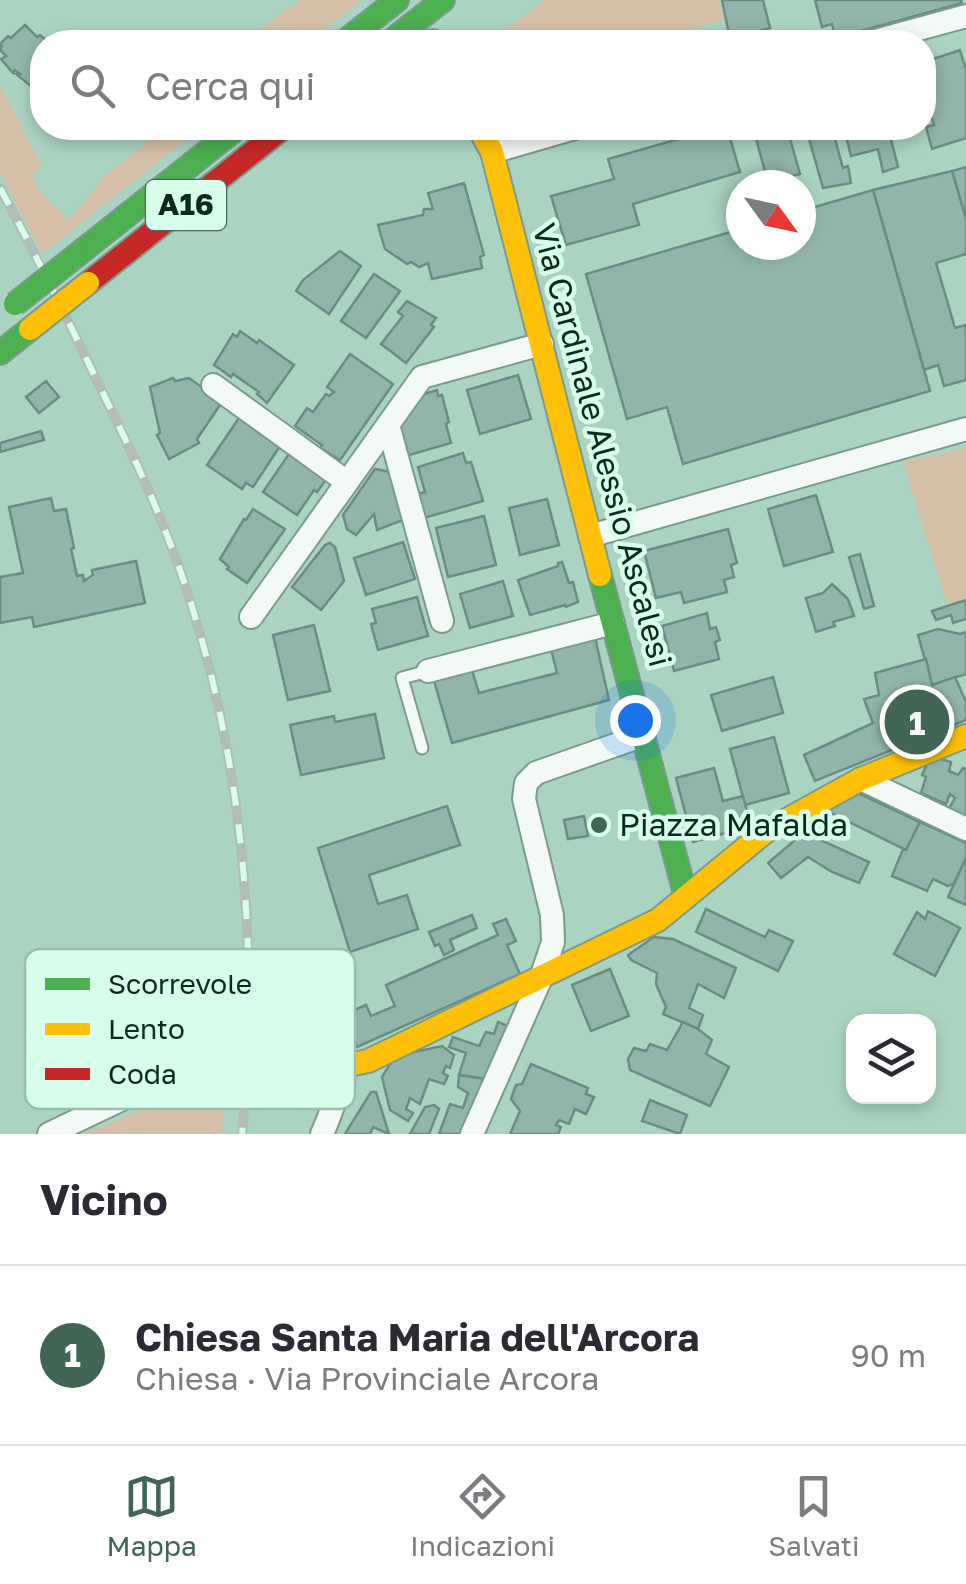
<!DOCTYPE html>
<html lang="it">
<head>
<meta charset="utf-8">
<style>
	body { margin:0; font-family:"Golos Text",sans-serif; background:#f7f7f7; color:#2b2b33 }
	.controls { position:absolute; right:30px; bottom:30px; display:grid; overflow:hidden; border-radius:20px; box-shadow:0 5px 15px #0003 }
	.controls button { width:90px; height:90px; display:grid; place-items:center; padding:0; border:0; border-bottom:2px solid #e1e1e2; background:#fff; color:#2b2b33; font:50px sans-serif }
	.compass { position:absolute; left:726px; top:170px; width:90px; height:90px; border-radius:50%; background:#fff; box-shadow:0 5px 15px #0003; rotate:123deg }
	.you { position:absolute; left:635px; top:720px; width:35px; height:35px; margin:-25px; border:8px solid #fff; border-radius:50%; background:#1a73e8; box-shadow:0 0 0 15px #1a73e833 }
	.badge { display:grid; place-items:center; width:65px; height:65px; border-radius:50%; background:#416656; color:#fff; font-size:32px; font-weight:700 }
	.pin { position:absolute; translate:-50% -50%; border:5px solid #fff; box-shadow:0 2px 10px #0006 }
	.list { margin:0; padding:0; list-style:none }
	h2 { display:flex; justify-content:space-between; align-items:center; height:130px; margin:0; padding:0 40px; font-size:42px }
	h2 small { font-size:32px; font-weight:400; color:#7c7c81 }
	.list li { display:grid; grid-template-columns:65px 1fr auto; gap:30px; align-items:center; box-sizing:border-box; height:180px; padding:0 40px; border-top:2px solid #e1e1e2 }
	.list b { display:block; font-size:38px; white-space:nowrap }
	.list p { margin:0; font-size:32px; white-space:nowrap; color:#7c7c81 }
	.list em { font-size:32px; font-style:normal; color:#7c7c81 }
	.icon { flex:none; width:55px; height:55px; fill:none; stroke:currentColor; stroke-width:2; stroke-linecap:round; stroke-linejoin:round }
	.map { position:relative; flex:none; width:966px; height:1134px; overflow:hidden }
	.search { position:absolute; background:#fff; box-shadow:0 5px 15px #0003; left:30px; right:30px; top:30px; height:110px; display:flex; align-items:center; gap:25px; box-sizing:border-box; padding:0 35px; border-radius:40px; color:#7c7c81; font-size:38px }
	.sheet { height:310px; background:#fff }
	nav { display:flex; justify-content:space-around; align-items:center; box-sizing:border-box; height:140px; border-top:2px solid #e1e1e2; background:#fff; font-size:28px; color:#7c7c81 }
	nav a { display:grid; justify-items:center; gap:5px }
	nav .on { color:#416656 }
	.map>svg:first-child { display:block }
	.green { fill:#d5c0a7 }
	.building { fill:#91b5aa; stroke:#6c8d83; stroke-width:2.5 }
	.lines { fill:none; stroke-linecap:round; stroke-linejoin:round }
	.lane-casing { stroke:#7a9c8d; stroke-width:15 }
	.street-casing { stroke:#7a9c8d; stroke-width:26 }
	.fast-casing { stroke:#7a9c8d; stroke-width:26 }
	.slow-casing { stroke:#7a9c8d; stroke-width:26 }
	.jam-casing { stroke:#7a9c8d; stroke-width:26 }
	.lane { stroke:#f2f9f6; stroke-width:11 }
	.street { stroke:#f2f9f6; stroke-width:22 }
	.fast { stroke:#4caf50; stroke-width:22 }
	.slow { stroke:#ffc107; stroke-width:22 }
	.jam { stroke:#c62828; stroke-width:22 }
	.rail-casing { stroke:#b2bdb8; stroke-width:10 }
	.rail { stroke:#d8fdeb; stroke-width:6; stroke-dasharray:19; stroke-linecap:butt }
	.street-bridge-casing { stroke:#7a9c8d; stroke-width:26; stroke-linecap:butt }
	.fast-bridge-casing { stroke:#7a9c8d; stroke-width:26; stroke-linecap:butt }
	.slow-bridge-casing { stroke:#7a9c8d; stroke-width:26; stroke-linecap:butt }
	.street-bridge { stroke:#f2f9f6; stroke-width:22 }
	.fast-bridge { stroke:#4caf50; stroke-width:22 }
	.slow-bridge { stroke:#ffc107; stroke-width:22 }
	.poi-dot { fill:#416656; stroke:#d8fdeb; stroke-width:4 }
	.labels { text-anchor:middle; stroke-width:9; stroke-linejoin:round; paint-order:stroke }
	.shield { fill:#d8fdeb; stroke:#47695b; stroke-width:2.5 }
	.shield-label { font-size:30px; font-weight:bold; fill:#092a1d }
	.street-label { font-size:32px; fill:#092a1d; stroke:#d8fdeb }
	.poi-label { font-size:32px; fill:#092a1d; stroke:#d8fdeb; text-anchor:start }
	.key { fill:#d8fdeb; stroke:#9abead; stroke-width:2.5 }
	.key-label { font-size:28px; fill:#092a1d }
</style>
</head>
<body>
<div class="map">
<svg width="966" height="1134" viewBox="0 0 966 1134">
	<rect width="100%" height="100%" fill="#aad4c1"/>
	<!-- green -->
	<g class="green">
		<path d="M301,0H362L308,42H222V35L260,29Z"/>
		<path d="M544,0H719L724,20L673,33L675,42H489Z"/>
		<path d="M0,85L42,166L32,175L40,193L69,220L104,177L163,128H201L42,254L0,173Z"/>
		<path d="M966,448V600L948,606L903,462Z"/>
		<path d="M227,1074L222,1134H84Z"/>
	</g>
	<!-- building -->
	<g class="building">
		<path d="M722,0H763L770,28L730,39Z"/>
		<path d="M815,0H961L962,3L836,38L832,24L822,27Z"/>
		<path d="M25,25L37,37L40,35L48,42H42V95L16,74H20L15,70L13,73L1,59L6,56L0,50L2,46L0,44L8,36L11,38Z"/>
		<path d="M960,50L966,70V138L932,149L926,127L934,125L924,92V62Z"/>
		<path d="M717,128H727L740,172L633,204L639,225L566,245L551,196L614,179L608,159Z"/>
		<path d="M753,128H787L800,174L768,182Z"/>
		<path d="M806,128H832L843,168L848,166L851,183L823,188Z"/>
		<path d="M844,128H888L898,167L883,172L878,149L851,156Z"/>
		<path d="M966,167V219L952,171Z"/>
		<path d="M952,171L966,219V254L936,263L955,328L965,325L966,330V380L944,386L938,365L924,370L873,190Z"/>
		<path d="M464,183L484,255L480,257L482,268L432,279L428,263L419,267L411,262L407,264L385,249L378,225L423,215L424,209H433L428,193Z"/>
		<path d="M873,190L930,391L683,464L667,407L627,419L586,274L741,229V245H801V211Z"/>
		<path d="M340,251L361,266L329,314L296,291L303,280Z"/>
		<path d="M374,274L400,291L366,338L341,321Z"/>
		<path d="M407,301L436,318L431,325L434,327L406,363L381,344L403,316L398,312Z"/>
		<path d="M240,331L257,343L259,340L294,365L267,403L257,394L259,392L233,374L231,377L214,365L233,334L237,337Z"/>
		<path d="M350,354L393,384L340,460L320,448L322,445L295,426L307,408L313,412L326,394L329,396L334,392L327,387Z"/>
		<path d="M518,375L531,419L480,434L467,390Z"/>
		<path d="M173,378L175,381L189,378L222,402L197,439L199,443L169,459L157,435L160,433L150,387Z"/>
		<path d="M46,381L59,397L39,413L26,397Z"/>
		<path d="M437,390L438,396L442,395L449,422L446,424L451,443L406,456L398,426L421,395Z"/>
		<path d="M241,415L282,443L253,487L246,483L242,489L207,465Z"/>
		<path d="M41,431L44,440L0,452V443Z"/>
		<path d="M291,451L328,477L317,492L314,490L297,515L263,492Z"/>
		<path d="M463,453L466,463L471,462L483,501L424,518L417,494L425,492L418,467Z"/>
		<path d="M375,469L391,472L403,520L377,530L374,514L356,535L347,529L343,515Z"/>
		<path d="M816,495L833,552L784,566L768,509Z"/>
		<path d="M51,498L54,511L66,509L74,548L71,549L77,576L83,575L84,581L93,575L92,570L136,561L145,603L34,627L32,617L0,623V577L23,573L9,507Z"/>
		<path d="M547,499L559,545L520,555L509,508Z"/>
		<path d="M253,509L285,529L247,583L227,569L229,567L220,559L244,519L246,520Z"/>
		<path d="M484,516L496,565L448,577L436,528Z"/>
		<path d="M728,529L737,563L731,565L734,577L724,580L727,592L684,603L681,592L656,598L644,551Z"/>
		<path d="M403,542L415,579L366,595L354,558Z"/>
		<path d="M330,543L335,547L344,581L321,610L292,587L325,545Z"/>
		<path d="M860,554L874,606L864,609L849,557Z"/>
		<path d="M562,562L569,583L573,582L578,602L566,607L565,605L530,615L518,580L558,566V563Z"/>
		<path d="M503,581L513,616L470,628L460,594Z"/>
		<path d="M832,584L848,599L854,616L833,622L835,626L816,632L806,598L823,593Z"/>
		<path d="M417,597L428,636L378,650L371,624L376,623L372,609Z"/>
		<path d="M966,600V619L953,623L951,615L936,620L932,611Z"/>
		<path d="M707,613L710,629L716,627L720,640L715,642L719,659L674,671L662,626Z"/>
		<path d="M314,625L330,691L288,700L273,635Z"/>
		<path d="M938,629L960,634L966,632V674L932,685L918,635Z"/>
		<path d="M594,633L609,700L452,743L433,677L470,664L479,693L557,673L550,645Z"/>
		<path d="M926,659L932,685L955,677L966,702V720L815,781L804,755L873,723L864,699L879,695L875,673Z"/>
		<path d="M773,677L783,713L722,731L711,695Z"/>
		<path d="M375,714L384,758L301,775L290,725L334,716L335,722Z"/>
		<path d="M774,737L789,793L745,805L730,749Z"/>
		<path d="M931,756L951,762L949,771L958,775L963,768L966,769V823L946,814L955,798L950,794L946,804L921,793L926,777L922,775Z"/>
		<path d="M714,768L723,801L743,796L751,826L693,842L676,778Z"/>
		<path d="M858,793L920,822L906,850L825,810Z"/>
		<path d="M447,806L460,845L369,875L378,904L407,895L418,929L350,952L318,848Z"/>
		<path d="M584,816L588,836L568,839L564,820Z"/>
		<path d="M920,822L966,843V858L954,883L948,886L933,879L927,891L892,876L903,849L906,850Z"/>
		<path d="M801,835L812,836L869,862L859,883L832,872L808,857L781,878L768,863Z"/>
		<path d="M966,858V905L948,897Z"/>
		<path d="M706,909L765,937L769,930L793,941L778,971L696,932Z"/>
		<path d="M928,911L960,928L935,976L894,954L917,912L925,919Z"/>
		<path d="M472,915L477,928L450,940L454,950L444,955L439,944L435,946L429,932Z"/>
		<path d="M506,919L516,941L507,945L520,974L357,1047L343,1015L366,1005L371,1016L395,1006L386,985L498,935L493,924Z"/>
		<path d="M654,937L673,939L736,968L724,998L698,984L689,1008L703,1015L698,1029L663,1014L666,1007L656,984L657,973L631,960L628,955Z"/>
		<path d="M610,969L629,1016L591,1031L572,985Z"/>
		<path d="M498,1022L508,1026L485,1079L459,1075L466,1053L449,1047L453,1037L479,1046L486,1032L494,1034Z"/>
		<path d="M683,1022L698,1029L712,1040L706,1054L729,1067L710,1106L630,1070L628,1059L634,1048L646,1051L650,1044L667,1050Z"/>
		<path d="M442,1046L454,1055L450,1068L446,1066L443,1073L448,1076L444,1084L429,1079L420,1104L410,1098L406,1109L413,1113L408,1121L390,1110L382,1077L395,1056Z"/>
		<path d="M531,1064L588,1088L586,1094L594,1097L586,1114L575,1109L569,1124L559,1120L556,1125L561,1127L558,1134H510L520,1111L511,1099L516,1085L522,1084Z"/>
		<path d="M459,1075L485,1079L462,1134H439L450,1104L463,1108L468,1093L458,1087Z"/>
		<path d="M371,1092H376L389,1134L373,1127L370,1134H345Z"/>
		<path d="M650,1100L687,1115L680,1134L642,1121Z"/>
		<path d="M434,1105L439,1109L429,1134H410L425,1107Z"/>
	</g>
	<g class="lines">
		<!-- lane casing -->
		<g class="lane-casing">
			<path id="lane" d="M422,748L402,678L428,671"/>
		</g>
		<!-- street casing -->
		<g class="street-casing">
			<g id="street">
				<path d="M433,41L434,42"/>
				<path d="M871,42L966,16"/>
				<path d="M492,152L575,128"/>
				<path d="M213,385L347,482"/>
				<path d="M388,425L442,621"/>
				<path d="M590,536L966,429"/>
				<path d="M251,617L422,377L542,344"/>
				<path d="M428,671L613,623"/>
				<path d="M861,779L966,829"/>
				<path d="M285,1044C307,1047 324,1050 339,1067C339,1093 332,1111 322,1134"/>
				<path d="M49,1134L139,1091L215,1064"/>
				<path d="M472,1134L541,978L553,942L552,915L524,799L526,783L536,773L644,735"/>
			</g>
		</g>
		<!-- fast casing -->
		<g class="fast-casing">
			<g id="fast">
				<path d="M344,42L397,0"/>
				<path d="M390,42L443,0"/>
				<path d="M77,255L237,128"/>
				<path d="M0,353L30,329"/>
				<path d="M600,575L686,897"/>
			</g>
		</g>
		<!-- slow casing -->
		<g class="slow-casing">
			<g id="slow">
				<path d="M479,128L492,152L600,575"/>
				<path d="M339,1067L368,1061L658,920L765,832L861,779L966,736"/>
			</g>
		</g>
		<!-- jam casing -->
		<g class="jam-casing">
			<path id="jam" d="M88,283L283,128"/>
		</g>
		<!-- lane -->
		<use href="#lane" class="lane"/>
		<!-- street -->
		<use href="#street" class="street"/>
		<!-- fast -->
		<use href="#fast" class="fast"/>
		<!-- slow -->
		<use href="#slow" class="slow"/>
		<!-- jam -->
		<use href="#jam" class="jam"/>
		<!-- rail casing -->
		<g class="rail-casing">
			<path id="rail" d="M0,188C35,253 67,318 99,385C132,452 165,522 188,594C244,767 259,954 242,1134"/>
		</g>
		<!-- rail -->
		<use href="#rail" class="rail"/>
		<!-- street-bridge casing -->
		<g class="street-bridge-casing">
			<path id="street-bridge" d="M215,1064L285,1044"/>
		</g>
		<!-- fast-bridge casing -->
		<g class="fast-bridge-casing">
			<path id="fast-bridge" d="M15,304L77,255"/>
		</g>
		<!-- slow-bridge casing -->
		<g class="slow-bridge-casing">
			<path id="slow-bridge" d="M30,329L88,283"/>
		</g>
		<!-- street-bridge -->
		<use href="#street-bridge" class="street-bridge"/>
		<!-- fast-bridge -->
		<use href="#fast-bridge" class="fast-bridge"/>
		<!-- slow-bridge -->
		<use href="#slow-bridge" class="slow-bridge"/>
	</g>
	<!-- markers -->
	<circle class="poi-dot" cx="599" cy="825" r="10"/>
	<g class="labels">
		<!-- shield labels -->
		<rect class="shield" x="146" y="180" width="80" height="50" rx="8"/>
		<g class="shield-label">
			<text x="186" y="215">A16</text>
		</g>
		<!-- street labels -->
		<g class="street-label">
			<text transform="translate(602 445) rotate(75)" y="11">Via Cardinale Alessio Ascalesi</text>
		</g>
		<!-- poi labels -->
		<g class="poi-label">
			<text x="619" y="836">Piazza Mafalda</text>
		</g>
	</g>
	<!-- legend -->
	<rect x="25" y="949" width="330" height="160" rx="15" class="key"/>
	<rect x="45" y="978" width="45" height="12" fill="#4caf50"/>
	<rect x="45" y="1023" width="45" height="12" fill="#ffc107"/>
	<rect x="45" y="1068" width="45" height="12" fill="#c62828"/>
	<g class="key-label">
		<text x="108" y="994">Scorrevole</text>
		<text x="108" y="1039">Lento</text>
		<text x="108" y="1084">Coda</text>
	</g>
</svg>
<div class="controls">
<button><svg class="icon" aria-label="layers" viewBox="0 0 24 24"><path d="M12 4l9 5-9 5-9-5zM3 14l9 5 9-5"/></svg></button>
</div>
<svg class="compass" viewBox="-18 -18 36 36"><path d="M0-13l5 13h-10z" fill="#e53935"/><path d="M0 13l5-13h-10z" fill="#7c7c81"/></svg>
<div class="you"></div>
<div class="pin badge" style="left:917px;top:722px">1</div>
<div class="search"><svg class="icon" aria-label="search" viewBox="0 0 24 24"><circle cx="10" cy="10" r="6"/><path d="M15 15l6 6"/></svg>Cerca qui</div>
</div>
<section class="sheet">
<h2>Vicino<small></small></h2>
<ul class="list">
<li><span class="badge">1</span><div><b>Chiesa Santa Maria dell'Arcora</b><p>Chiesa · Via Provinciale Arcora</p></div><em>90 m</em></li>
</ul>
</section>
<nav>
<a class="on"><svg class="icon" aria-label="map" viewBox="0 0 24 24"><path d="M3 6l6-2 6 2 6-2v14l-6 2-6-2-6 2zM9 4v14M15 6v14"/></svg>Mappa</a>
<a><svg class="icon" aria-label="directions" viewBox="0 0 24 24"><path d="M12 3l9 9-9 9-9-9zM9 14v-3h6M13 9l2 2-2 2"/></svg>Indicazioni</a>
<a><svg class="icon" aria-label="saved" viewBox="0 0 24 24"><path d="M7 4h10v16l-5-4-5 4z"/></svg>Salvati</a>
</nav>
</body>
</html>
